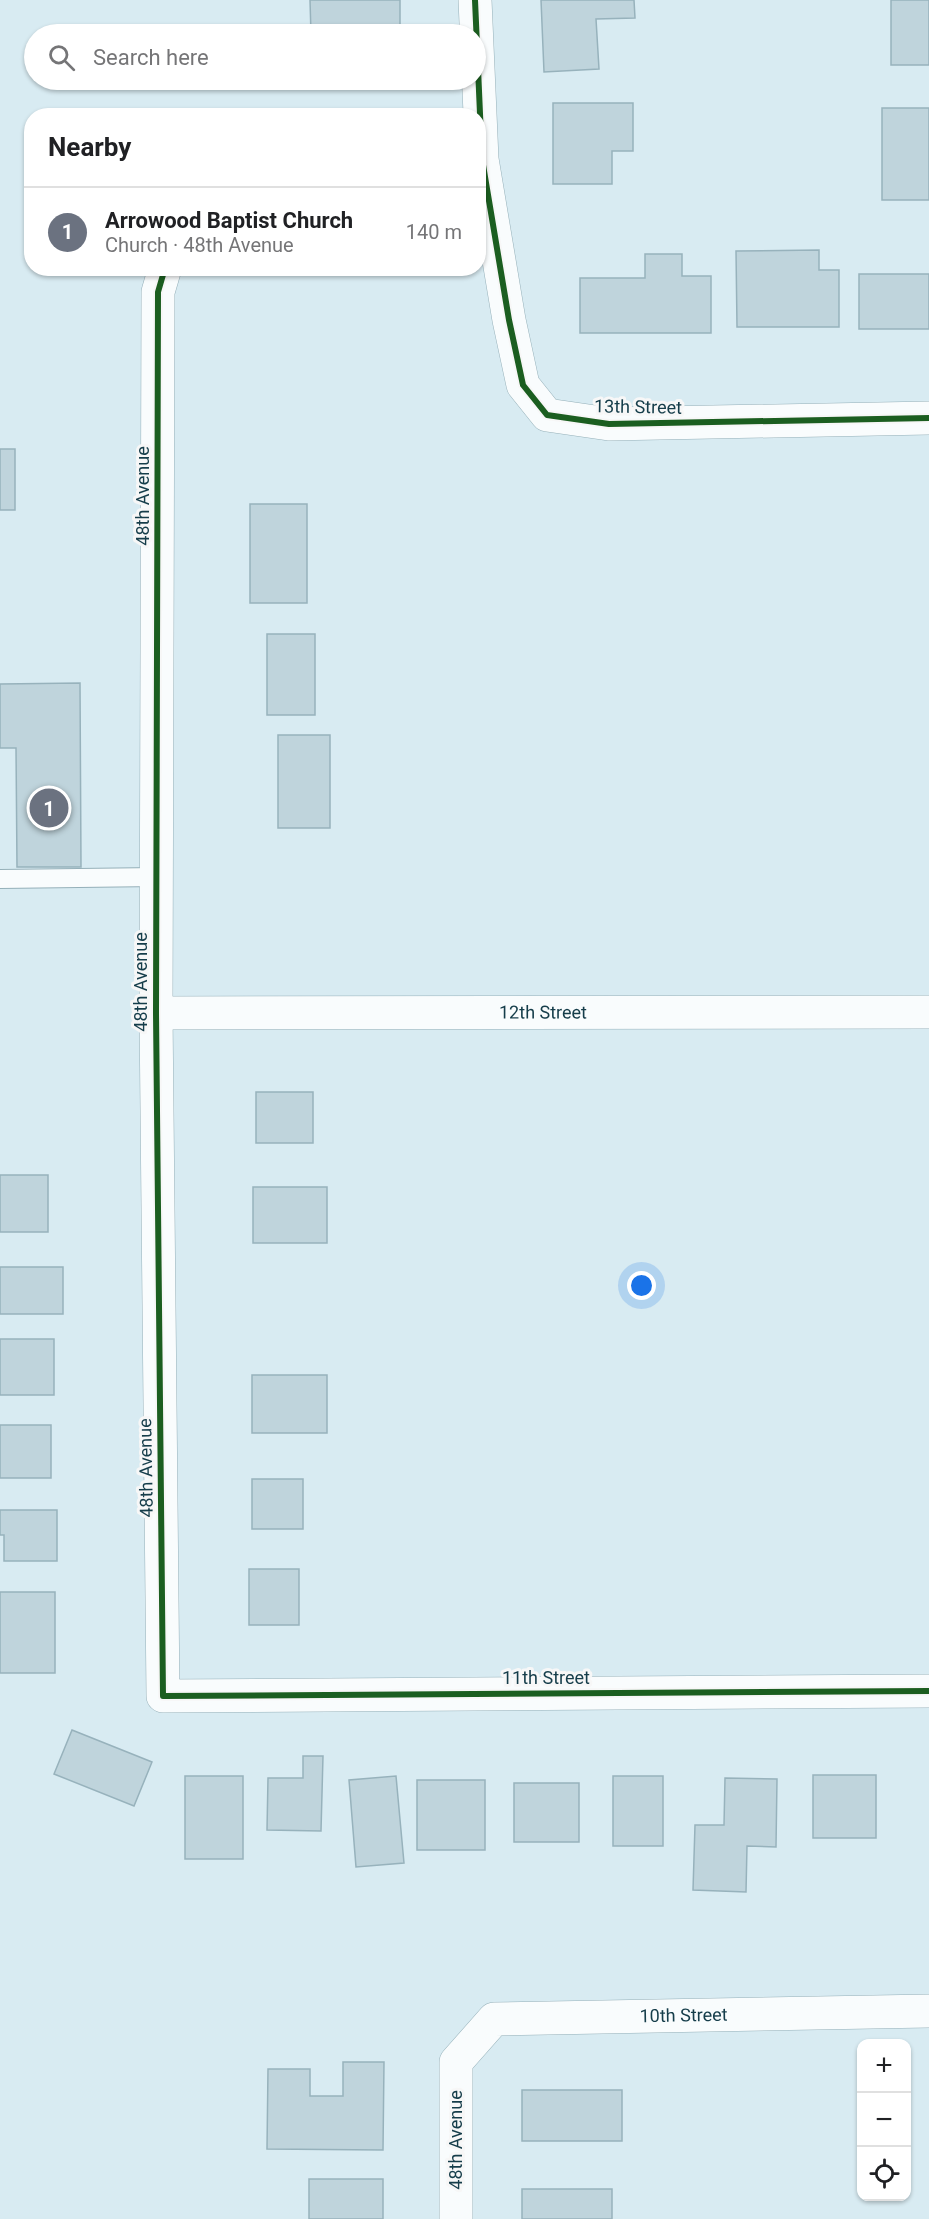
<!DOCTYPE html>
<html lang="en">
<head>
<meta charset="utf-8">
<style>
	body { margin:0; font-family:Roboto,sans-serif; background:#f6f6f6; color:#202124 }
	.controls { position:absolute; right:18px; bottom:18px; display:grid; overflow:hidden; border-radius:12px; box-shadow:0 2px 4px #0004 }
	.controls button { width:54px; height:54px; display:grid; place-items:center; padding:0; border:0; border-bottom:2px solid #e0e0e0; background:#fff; color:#202124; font:30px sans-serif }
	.you { position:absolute; left:642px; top:1286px; width:21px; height:21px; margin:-15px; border:4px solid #fff; border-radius:50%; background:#1a73e8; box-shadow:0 0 0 9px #1a73e833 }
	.badge { display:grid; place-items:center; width:39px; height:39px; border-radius:50%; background:#597a85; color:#fff; font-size:20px; font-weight:700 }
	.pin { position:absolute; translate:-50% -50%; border:3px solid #fff; box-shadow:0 2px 6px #0006 }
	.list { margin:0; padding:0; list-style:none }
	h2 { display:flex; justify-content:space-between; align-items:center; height:78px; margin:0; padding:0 24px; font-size:26px }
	h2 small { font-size:20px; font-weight:400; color:#757577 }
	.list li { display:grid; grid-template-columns:39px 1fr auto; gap:18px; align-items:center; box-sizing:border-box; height:90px; padding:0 24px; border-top:2px solid #e0e0e0 }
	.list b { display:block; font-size:22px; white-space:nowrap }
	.list p { margin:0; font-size:20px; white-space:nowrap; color:#757577 }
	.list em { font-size:20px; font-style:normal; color:#757577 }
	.icon { flex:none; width:33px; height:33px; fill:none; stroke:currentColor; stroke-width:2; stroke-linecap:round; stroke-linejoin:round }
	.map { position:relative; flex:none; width:929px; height:2219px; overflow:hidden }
	.search { position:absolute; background:#fff; box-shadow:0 2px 4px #0004; left:24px; top:24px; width:462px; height:66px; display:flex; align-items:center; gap:15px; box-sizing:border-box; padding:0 21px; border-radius:33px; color:#757577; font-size:22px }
	.panel { position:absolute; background:#fff; box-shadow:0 2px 4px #0004; left:24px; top:108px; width:462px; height:168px; border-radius:24px }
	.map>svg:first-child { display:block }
	.building { fill:#bfd4dc; stroke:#97b2bc; stroke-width:1.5 }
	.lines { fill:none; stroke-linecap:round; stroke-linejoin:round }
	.lane-casing { stroke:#95b0b9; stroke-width:20 }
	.street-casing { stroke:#95b0b9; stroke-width:34 }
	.lane { stroke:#f9fcfd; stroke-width:18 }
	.street { stroke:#f9fcfd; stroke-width:33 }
	.cycleway-casing { stroke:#f7f7f7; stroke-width:10 }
	.cycleway { stroke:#1b5e20; stroke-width:6 }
	.labels { text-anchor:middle; stroke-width:6; stroke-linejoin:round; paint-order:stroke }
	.street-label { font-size:18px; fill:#153d4a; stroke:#f7f7f7 }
</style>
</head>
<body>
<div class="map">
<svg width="929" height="2219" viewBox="0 0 929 2219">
	<rect width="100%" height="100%" fill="#d8ebf2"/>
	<!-- building -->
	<g class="building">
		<path d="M310,0H400V34H311Z"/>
		<path d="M541,0H634L635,18L596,19L599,69L544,72Z"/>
		<rect x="891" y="0" width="38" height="65"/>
		<path d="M553,103H633V151H612V184H553Z"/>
		<rect x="882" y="108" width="47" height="92"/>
		<path d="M819,250V270H839V327H737L736,251Z"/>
		<path d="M645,254H682V276H711V333H580V278H645Z"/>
		<rect x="859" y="274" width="70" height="55"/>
		<rect x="0" y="449" width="15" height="61"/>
		<rect x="250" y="504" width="57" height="99"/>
		<rect x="267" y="634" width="48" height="81"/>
		<path d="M80,683L81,867H17L16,748H0V684Z"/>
		<rect x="278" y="735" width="52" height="93"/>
		<rect x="256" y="1092" width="57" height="51"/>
		<rect x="0" y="1175" width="48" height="57"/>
		<rect x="253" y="1187" width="74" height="56"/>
		<rect x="0" y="1267" width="63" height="47"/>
		<rect x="0" y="1339" width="54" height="56"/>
		<rect x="252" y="1375" width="75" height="58"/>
		<rect x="0" y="1425" width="51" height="53"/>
		<rect x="252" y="1479" width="51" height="50"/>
		<path d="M0,1510H57V1561H4V1535H0Z"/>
		<rect x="249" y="1569" width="50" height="56"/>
		<rect x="0" y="1592" width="55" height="81"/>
		<path d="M72,1730L152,1762L134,1806L54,1774Z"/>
		<path d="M303,1756H323L321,1831L267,1830L268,1778H303Z"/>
		<rect x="813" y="1775" width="63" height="63"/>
		<rect x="185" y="1776" width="58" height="83"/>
		<path d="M396,1776L404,1863L356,1867L349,1780Z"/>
		<rect x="613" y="1776" width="50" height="70"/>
		<path d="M725,1778L777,1779L776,1847L747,1846L746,1892L693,1890L695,1825H724Z"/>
		<rect x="417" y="1780" width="68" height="70"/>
		<rect x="514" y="1783" width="65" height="59"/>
		<path d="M343,2062H384L383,2150L267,2149L268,2069H310V2096H343Z"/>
		<rect x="522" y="2090" width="100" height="51"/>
		<rect x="309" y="2179" width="74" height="40"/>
		<rect x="522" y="2189" width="90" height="30"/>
	</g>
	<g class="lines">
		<!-- lane casing -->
		<g class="lane-casing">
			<path id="lane" d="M0,879L157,877"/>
		</g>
		<!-- street casing -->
		<g class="street-casing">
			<g id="street">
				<path d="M475,0L482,159L509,320L523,385L547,415L609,424L929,418"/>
				<path d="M165,268L158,292L156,1013L163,1696L929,1691"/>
				<path id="s1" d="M156,1013L929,1012"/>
				<path id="s2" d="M456,2219V2062L494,2019L929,2011"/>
			</g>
		</g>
		<!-- lane -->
		<use href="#lane" class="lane"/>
		<!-- street -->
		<use href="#street" class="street"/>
		<!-- cycleway casing -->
		<g class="cycleway-casing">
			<g id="cycleway">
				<path d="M475,0L482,159L509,320L523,385L547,415L609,424L929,418"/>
				<path d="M165,268L158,292L156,1013L163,1696L929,1691"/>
			</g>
		</g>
		<!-- cycleway -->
		<use href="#cycleway" class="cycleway"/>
	</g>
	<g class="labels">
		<!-- street labels -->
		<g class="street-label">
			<text transform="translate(638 407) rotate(1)" y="6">13th Street</text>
			<text transform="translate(143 496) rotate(-90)" y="6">48th Avenue</text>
			<text transform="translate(141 982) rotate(-90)" y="6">48th Avenue</text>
			<text dy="6" stroke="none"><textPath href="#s1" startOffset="387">12th Street</textPath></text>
			<text transform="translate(146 1468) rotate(-91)" y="6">48th Avenue</text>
			<text x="546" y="1684">11th Street</text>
			<text dy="6" stroke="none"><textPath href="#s2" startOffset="404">10th Street</textPath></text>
			<text transform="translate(456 2140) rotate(-90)" y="6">48th Avenue</text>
		</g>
	</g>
</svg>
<div class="controls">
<button>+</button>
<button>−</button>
<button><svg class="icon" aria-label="locate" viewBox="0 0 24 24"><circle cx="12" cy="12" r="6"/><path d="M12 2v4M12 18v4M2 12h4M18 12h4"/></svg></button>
</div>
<div class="you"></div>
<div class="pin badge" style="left:49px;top:808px;background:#6b7280">1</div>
<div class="search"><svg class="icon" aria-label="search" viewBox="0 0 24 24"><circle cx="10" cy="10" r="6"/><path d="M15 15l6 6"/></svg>Search here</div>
<section class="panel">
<h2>Nearby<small></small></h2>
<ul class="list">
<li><span class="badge" style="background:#6b7280">1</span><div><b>Arrowood Baptist Church</b><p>Church · 48th Avenue</p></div><em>140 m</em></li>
</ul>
</section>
</div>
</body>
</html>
